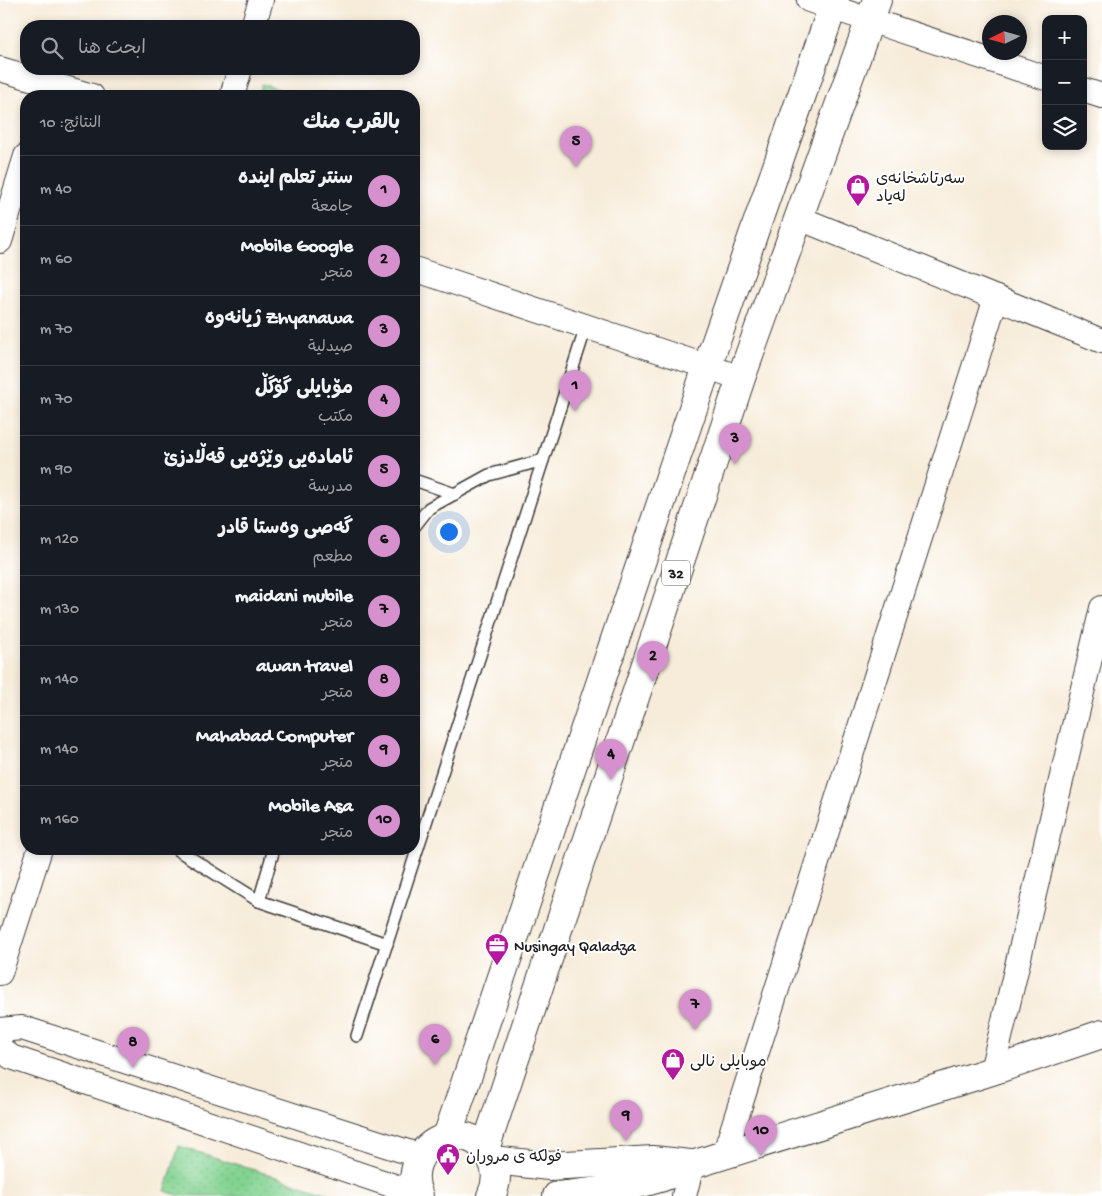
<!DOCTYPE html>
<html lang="ar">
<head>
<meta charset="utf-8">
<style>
	body { margin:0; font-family:"Gochi Hand","Playpen Sans Arabic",sans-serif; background:#242831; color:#f1f3f6; direction:rtl }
	.controls { position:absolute; right:15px; top:15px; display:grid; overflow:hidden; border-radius:10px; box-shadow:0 2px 8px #0003 }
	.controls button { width:45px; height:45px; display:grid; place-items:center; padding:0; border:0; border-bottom:1px solid #363941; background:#171b24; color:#f1f3f6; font:25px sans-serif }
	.compass { position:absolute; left:982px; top:15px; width:45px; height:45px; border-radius:50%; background:#171b24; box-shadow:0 2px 8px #0003; rotate:265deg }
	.you { position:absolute; left:448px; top:531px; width:18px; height:18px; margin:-12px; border:4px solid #fff; border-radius:50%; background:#1a73e8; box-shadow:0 0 0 8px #1a73e833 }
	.badge { display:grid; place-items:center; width:32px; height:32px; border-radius:50%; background:#d690ce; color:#111; font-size:16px; font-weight:700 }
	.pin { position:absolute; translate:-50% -41px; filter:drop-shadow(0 1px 2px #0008) }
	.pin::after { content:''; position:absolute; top:26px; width:18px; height:15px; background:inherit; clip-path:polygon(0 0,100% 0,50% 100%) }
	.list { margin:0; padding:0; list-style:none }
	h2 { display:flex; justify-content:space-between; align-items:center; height:65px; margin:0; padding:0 20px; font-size:21px }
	h2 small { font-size:16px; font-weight:400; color:#9ea1a6 }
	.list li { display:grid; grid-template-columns:32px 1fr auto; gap:15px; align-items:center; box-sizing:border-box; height:70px; padding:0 20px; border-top:1px solid #363941 }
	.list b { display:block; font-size:19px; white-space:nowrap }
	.list p { margin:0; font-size:16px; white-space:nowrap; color:#9ea1a6 }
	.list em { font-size:16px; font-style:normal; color:#9ea1a6 }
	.icon { flex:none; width:28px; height:28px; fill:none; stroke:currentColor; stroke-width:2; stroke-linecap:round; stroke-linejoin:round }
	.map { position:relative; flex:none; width:1102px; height:1196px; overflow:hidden; direction:ltr }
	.search { position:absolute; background:#171b24; box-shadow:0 2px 8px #0003; left:20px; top:20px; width:400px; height:55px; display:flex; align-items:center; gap:12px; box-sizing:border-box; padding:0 18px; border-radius:20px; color:#9ea1a6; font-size:19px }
	.panel { position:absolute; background:#171b24; box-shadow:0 2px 8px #0003; left:20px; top:90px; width:400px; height:765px; border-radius:20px; direction:rtl }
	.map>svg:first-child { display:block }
	.park { fill:url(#park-dots); stroke:#507857 }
	.pitch { fill:#83d392; stroke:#507857 }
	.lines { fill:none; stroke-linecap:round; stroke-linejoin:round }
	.service-casing { stroke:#3d3b38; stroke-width:14 }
	.minor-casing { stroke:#3d3b38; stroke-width:26 }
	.tertiary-casing { stroke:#3d3b38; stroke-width:30 }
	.primary-casing { stroke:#3d3b38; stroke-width:30 }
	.service { stroke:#fff; stroke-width:11 }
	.minor { stroke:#fff; stroke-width:24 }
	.tertiary { stroke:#fff; stroke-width:28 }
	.primary { stroke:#fff; stroke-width:28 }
	.labels { text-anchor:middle; stroke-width:4; stroke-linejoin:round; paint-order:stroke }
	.shield { fill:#fff; stroke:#606060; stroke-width:1 }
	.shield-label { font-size:15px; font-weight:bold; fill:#1c1c1c }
	.poi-label { font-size:16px; fill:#1c1c1c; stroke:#fff; text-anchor:start }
</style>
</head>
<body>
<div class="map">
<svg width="1102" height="1196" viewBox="0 0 1102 1196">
	<defs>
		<pattern id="park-dots" width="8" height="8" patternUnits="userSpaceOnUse" patternTransform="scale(1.25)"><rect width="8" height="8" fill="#83d392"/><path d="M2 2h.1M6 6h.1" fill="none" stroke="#71b57d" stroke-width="1.8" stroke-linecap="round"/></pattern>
	</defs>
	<rect width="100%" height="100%" fill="#fff"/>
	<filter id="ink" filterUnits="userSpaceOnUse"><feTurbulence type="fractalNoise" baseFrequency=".02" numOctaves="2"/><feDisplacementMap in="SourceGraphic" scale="10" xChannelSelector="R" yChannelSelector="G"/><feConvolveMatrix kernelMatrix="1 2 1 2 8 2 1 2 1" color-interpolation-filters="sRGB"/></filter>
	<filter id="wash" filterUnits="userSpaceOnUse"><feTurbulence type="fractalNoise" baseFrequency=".0096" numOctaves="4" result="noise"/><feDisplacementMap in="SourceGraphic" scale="20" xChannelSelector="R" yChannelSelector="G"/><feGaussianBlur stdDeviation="1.12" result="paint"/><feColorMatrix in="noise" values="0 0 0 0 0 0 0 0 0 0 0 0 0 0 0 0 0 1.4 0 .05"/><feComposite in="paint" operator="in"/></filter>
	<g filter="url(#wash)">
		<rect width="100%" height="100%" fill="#f7ecda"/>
		<!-- park -->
		<path class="park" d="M179,1146L336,1196H180L165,1191Z"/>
		<!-- pitch -->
		<path class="pitch" d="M262,84L301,96H258Z"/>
	</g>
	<g filter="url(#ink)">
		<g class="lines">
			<!-- service casing -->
			<g class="service-casing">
				<g id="service">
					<path d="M414,480L455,494"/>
					<path d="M414,527L429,508L489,475L543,460"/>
					<path d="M176,849L259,901L387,944"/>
					<path d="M259,901L274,849"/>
					<path d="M357,1036L586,327"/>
				</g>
			</g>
			<!-- minor casing -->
			<g class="minor-casing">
				<g id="minor">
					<path d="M809,0L1046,78"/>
					<path d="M253,26L261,0"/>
					<path d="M0,69L92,96"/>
					<path d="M1083,90L1102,96"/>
					<path d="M232,96L240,69"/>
					<path d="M799,218L1102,341"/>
					<path d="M0,241L26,156"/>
					<path d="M414,269L741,378"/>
					<path d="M0,973L40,849"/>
					<path d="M0,1030L22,1028L420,1156"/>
					<path d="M0,1048L11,1057L418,1194"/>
					<path d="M992,1071L1102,608"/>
					<path d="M724,1156L996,298"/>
					<path d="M684,1196L692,1165"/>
				</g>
			</g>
			<!-- tertiary casing -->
			<g class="tertiary-casing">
				<g id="tertiary">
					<path d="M493,1160L549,1166L653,1160L690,1164"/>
					<path d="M557,1196C603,1191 650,1186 692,1165L992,1071L1102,1034"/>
				</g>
			</g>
			<!-- primary casing -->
			<g class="primary-casing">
				<g id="primary">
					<path d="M447,1137L707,367L835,0"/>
					<path d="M485,1149L741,378L877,0"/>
					<path d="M419,1196C397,1146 467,1111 491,1158C498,1171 497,1184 491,1196"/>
				</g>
			</g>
			<!-- service -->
			<use href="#service" class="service"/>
			<!-- minor -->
			<use href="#minor" class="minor"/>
			<!-- tertiary -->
			<use href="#tertiary" class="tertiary"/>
			<!-- primary -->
			<use href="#primary" class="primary"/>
		</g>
	</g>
	<!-- icons -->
	<defs>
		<g id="shop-pin" transform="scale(1.25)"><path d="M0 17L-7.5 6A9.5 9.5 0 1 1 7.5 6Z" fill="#b5179e" stroke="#fff"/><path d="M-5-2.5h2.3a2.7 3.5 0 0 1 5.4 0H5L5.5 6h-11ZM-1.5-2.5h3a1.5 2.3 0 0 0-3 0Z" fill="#fff"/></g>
		<g id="office-pin" transform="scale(1.25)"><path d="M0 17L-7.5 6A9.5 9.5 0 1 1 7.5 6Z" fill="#b5179e" stroke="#fff"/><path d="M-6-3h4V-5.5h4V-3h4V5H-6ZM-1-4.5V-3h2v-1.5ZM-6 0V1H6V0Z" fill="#fff"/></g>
		<g id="civic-pin" transform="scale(1.25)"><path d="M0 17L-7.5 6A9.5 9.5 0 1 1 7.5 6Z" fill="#b5179e" stroke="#fff"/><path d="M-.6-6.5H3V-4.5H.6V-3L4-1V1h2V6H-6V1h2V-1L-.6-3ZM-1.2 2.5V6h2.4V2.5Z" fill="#fff"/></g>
	</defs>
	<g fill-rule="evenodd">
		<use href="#shop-pin" x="858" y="186"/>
		<use href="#office-pin" x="497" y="945"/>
		<use href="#shop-pin" x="673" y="1060"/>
		<use href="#civic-pin" x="448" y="1155"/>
	</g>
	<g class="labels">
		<!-- shield labels -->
		<rect class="shield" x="662" y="560.5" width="28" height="25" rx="4"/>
		<g class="shield-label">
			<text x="676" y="578">32</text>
		</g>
		<!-- poi labels -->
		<g class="poi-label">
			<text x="876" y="183">سەرتاشخانەی<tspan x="876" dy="18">لەیاد</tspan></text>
			<text x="514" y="951">Nusingay Qaladza</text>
			<text x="690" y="1066">موبايلى نالى</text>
			<text x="466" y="1161">فولکه ی مروران</text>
		</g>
	</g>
</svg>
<div class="controls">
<button>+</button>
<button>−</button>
<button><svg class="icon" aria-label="layers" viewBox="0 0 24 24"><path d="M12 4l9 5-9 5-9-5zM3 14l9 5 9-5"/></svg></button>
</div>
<svg class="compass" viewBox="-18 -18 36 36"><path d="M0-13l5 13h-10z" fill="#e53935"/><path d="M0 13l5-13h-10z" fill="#9ea1a6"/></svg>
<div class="you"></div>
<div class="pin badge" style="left:575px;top:411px">1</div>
<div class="pin badge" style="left:653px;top:682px">2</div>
<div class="pin badge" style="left:735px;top:464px">3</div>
<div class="pin badge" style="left:611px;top:780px">4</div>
<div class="pin badge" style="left:576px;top:167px">5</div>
<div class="pin badge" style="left:435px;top:1065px">6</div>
<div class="pin badge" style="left:695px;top:1030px">7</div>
<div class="pin badge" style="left:133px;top:1068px">8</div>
<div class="pin badge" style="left:626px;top:1141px">9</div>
<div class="pin badge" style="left:761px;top:1156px">10</div>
<div class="search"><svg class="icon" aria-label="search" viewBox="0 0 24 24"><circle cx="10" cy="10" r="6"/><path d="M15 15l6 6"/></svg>ابحث هنا</div>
<section class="panel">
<h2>بالقرب منك<small>النتائج: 10</small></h2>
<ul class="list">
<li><span class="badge">1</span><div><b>سنتر تعلم اينده</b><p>جامعة</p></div><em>40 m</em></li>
<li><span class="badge">2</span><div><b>Mobile Google</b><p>متجر</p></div><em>60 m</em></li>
<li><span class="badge">3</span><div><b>Zhyanawa ژیانەوە</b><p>صيدلية</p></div><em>70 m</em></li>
<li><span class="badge">4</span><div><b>مۆبایلی گۆگڵ</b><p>مكتب</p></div><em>70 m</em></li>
<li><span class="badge">5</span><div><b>ئامادەیی وێژەیی قەڵادزێ</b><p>مدرسة</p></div><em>90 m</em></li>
<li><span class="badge">6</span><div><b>گەصی وەستا قادر</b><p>مطعم</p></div><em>120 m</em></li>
<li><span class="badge">7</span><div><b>maidani mubile</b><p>متجر</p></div><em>130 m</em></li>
<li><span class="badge">8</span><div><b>awan travel</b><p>متجر</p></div><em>140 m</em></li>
<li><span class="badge">9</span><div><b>Mahabad Computer</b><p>متجر</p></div><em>140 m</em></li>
<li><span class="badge">10</span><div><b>Mobile Asa</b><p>متجر</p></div><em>160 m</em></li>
</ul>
</section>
</div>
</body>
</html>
